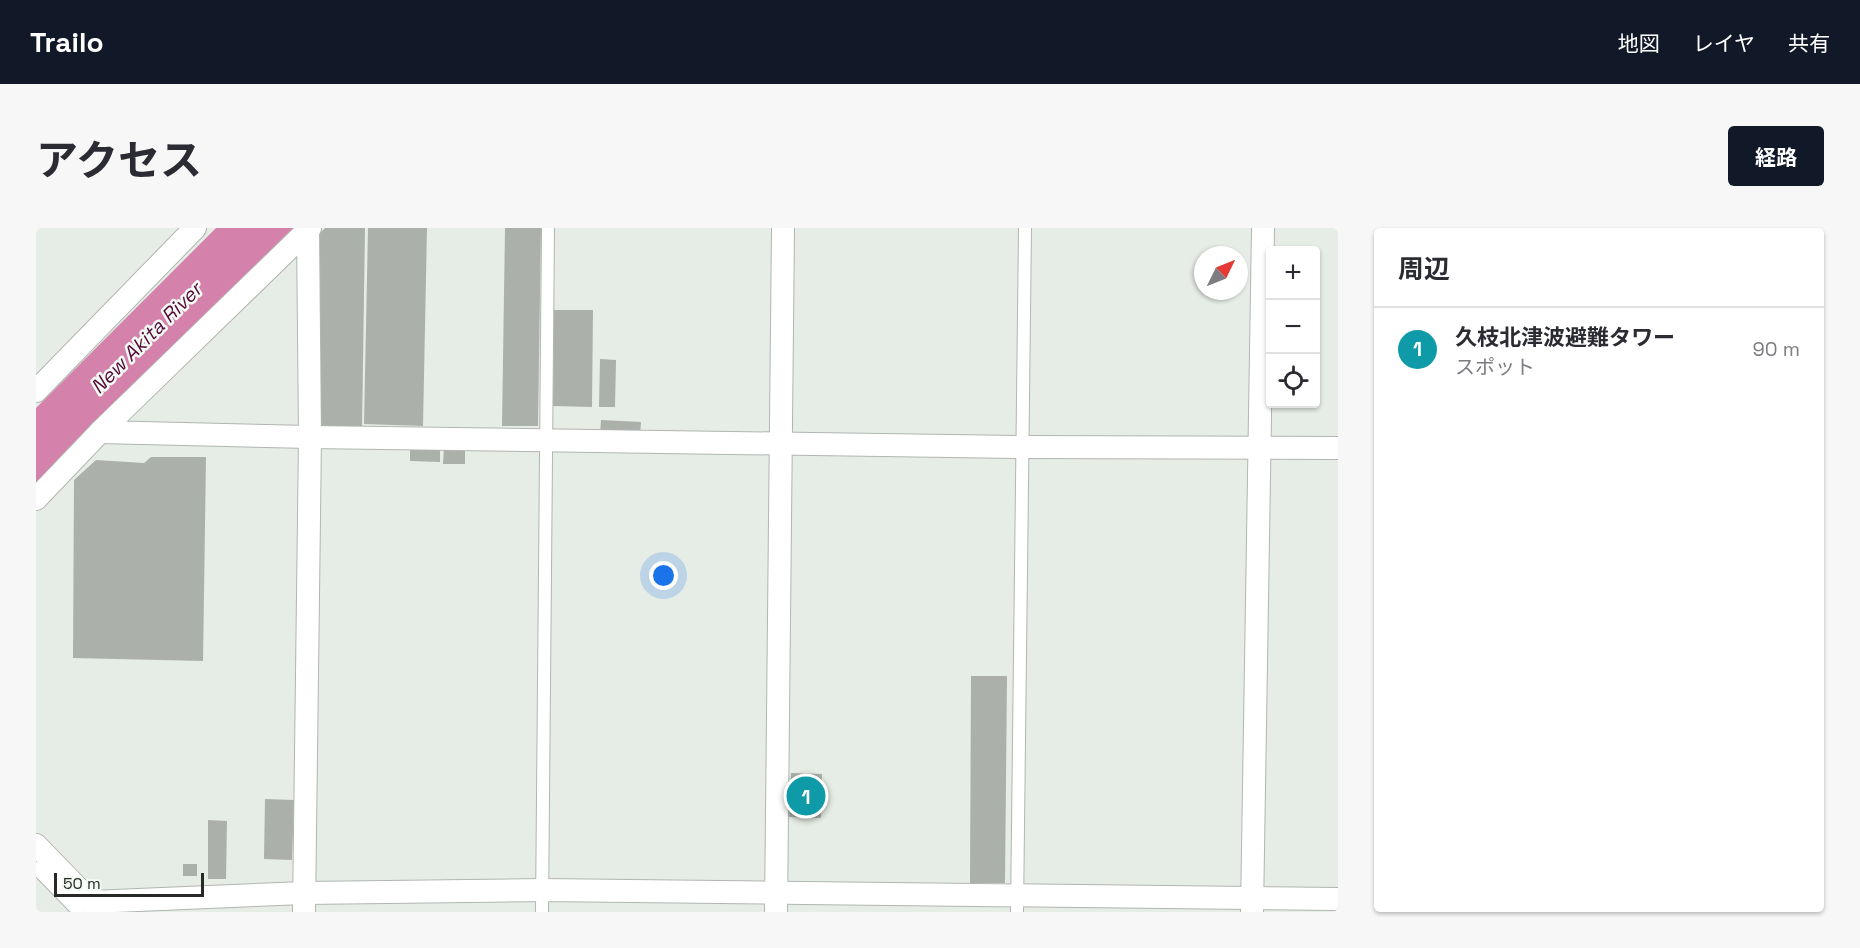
<!DOCTYPE html>
<html lang="ja">
<head>
<meta charset="utf-8">
<style>
	body { margin:0; font-family:"Space Grotesk","Noto Sans JP",sans-serif; background:#f7f7f7; color:#2b2b33 }
	.controls { position:absolute; right:18px; top:18px; display:grid; overflow:hidden; border-radius:6px; box-shadow:0 2px 4px #0004 }
	.controls button { width:54px; height:54px; display:grid; place-items:center; padding:0; border:0; border-bottom:2px solid #e1e1e2; background:#fff; color:#2b2b33; font:30px sans-serif }
	.compass { position:absolute; left:1158px; top:18px; width:54px; height:54px; border-radius:50%; background:#fff; box-shadow:0 2px 4px #0004; rotate:47deg }
	.scale { position:absolute; left:18px; bottom:15px; width:150px; box-sizing:border-box; padding-left:6px; border:3px solid #272927; border-top:0; font-size:16px; line-height:21px; white-space:nowrap; color:#272927; -webkit-text-stroke:4px #f3f9f3; paint-order:stroke }
	.you { position:absolute; left:628px; top:348px; width:21px; height:21px; margin:-15px; border:4px solid #fff; border-radius:50%; background:#1a73e8; box-shadow:0 0 0 9px #1a73e833 }
	.badge { display:grid; place-items:center; width:39px; height:39px; border-radius:50%; background:#111827; color:#fff; font-size:20px; font-weight:700 }
	.pin { position:absolute; translate:-50% -50%; border:3px solid #fff; box-shadow:0 2px 6px #0006 }
	.list { margin:0; padding:0; list-style:none }
	h2 { display:flex; justify-content:space-between; align-items:center; height:78px; margin:0; padding:0 24px; font-size:26px }
	h2 small { font-size:20px; font-weight:400; color:#7c7c81 }
	.list li { display:grid; grid-template-columns:39px 1fr auto; gap:18px; align-items:center; box-sizing:border-box; height:84px; padding:0 24px; border-top:2px solid #e1e1e2 }
	.list b { display:block; font-size:22px; white-space:nowrap }
	.list p { margin:0; font-size:20px; white-space:nowrap; color:#7c7c81 }
	.list em { font-size:20px; font-style:normal; color:#7c7c81 }
	.icon { flex:none; width:33px; height:33px; fill:none; stroke:currentColor; stroke-width:2; stroke-linecap:round; stroke-linejoin:round }
	.map { position:relative; flex:none; width:1302px; height:684px; overflow:hidden; border-radius:6px }
	header { display:flex; align-items:center; gap:36px; box-sizing:border-box; height:84px; padding:0 30px; background:#111827; color:#fff }
	header strong { font-size:28px }
	nav { display:flex; gap:33px; margin-inline-start:auto; font-size:21px }
	.intro { display:flex; align-items:center; justify-content:space-between; box-sizing:border-box; height:144px; padding:0 36px }
	h1 { margin:0; font-size:42px }
	.button { padding:15px 27px; border-radius:6px; background:#111827; color:#fff; font-size:21px; font-weight:700 }
	main { display:flex; gap:36px; padding:0 36px }
	aside { flex:1; background:#fff; border-radius:6px; box-shadow:0 2px 4px #0004 }
	.map>svg:first-child { display:block }
	.water { fill:#d482ac }
	.building { fill:#abb0aa }
	.lines { fill:none; stroke-linecap:round; stroke-linejoin:round }
	.lane-casing { stroke:#b0b6b0; stroke-width:14 }
	.street-casing { stroke:#b0b6b0; stroke-width:24 }
	.lane { stroke:#fff; stroke-width:12 }
	.street { stroke:#fff; stroke-width:22 }
	.labels { text-anchor:middle; stroke-width:5; stroke-linejoin:round; paint-order:stroke }
	.water-label { font-size:20px; font-style:italic; fill:#550a39; stroke:#f3f9f3 }
</style>
</head>
<body>
<header>
<strong>Trailo</strong>
<nav><a>地図</a><a>レイヤ</a><a>共有</a></nav>
</header>
<div class="intro"><h1>アクセス</h1><a class="button">経路</a></div>
<main>
<div class="map">
<svg width="1302" height="684" viewBox="0 0 1302 684">
	<rect width="100%" height="100%" fill="#e6ece6"/>
	<!-- water -->
	<path class="water" d="M180,0H259L0,265V180Z"/>
	<!-- building -->
	<g class="building">
		<path d="M289,0H329L326,203L280,202L282,7Z"/>
		<path d="M332,0H391L387,198L328,196Z"/>
		<path d="M469,0H505L502,198H466Z"/>
		<path d="M518,82H557L556,179L517,178Z"/>
		<path d="M564,131L580,132L579,179H563Z"/>
		<path d="M565,192L605,194L604,208L564,207Z"/>
		<path d="M374,219L404,220V234L374,233Z"/>
		<path d="M408,219H429V236H407Z"/>
		<path d="M115,229H170L167,433L37,430L38,252L60,232L108,235Z"/>
		<path d="M935,448H971L969,655H934Z"/>
		<path d="M755,545L786,546L785,590L753,589Z"/>
		<path d="M229,571L258,572L256,632L228,631Z"/>
		<path d="M172,592L191,593L190,651H172Z"/>
		<rect x="147" y="636" width="14" height="12"/>
	</g>
	<g class="lines">
		<!-- lane casing -->
		<g class="lane-casing">
			<g id="lane">
				<path d="M0,640L43,684"/>
				<path d="M506,684L512,0"/>
				<path d="M981,684L989,0"/>
			</g>
		</g>
		<!-- street casing -->
		<g class="street-casing">
			<g id="street">
				<path d="M0,163L159,0"/>
				<path d="M64,204L274,209L986,219L1302,220"/>
				<path d="M0,271L64,204L274,0"/>
				<path d="M0,617L65,684"/>
				<path d="M55,674L268,665L506,662L1302,671"/>
				<path d="M268,684L274,209L272,3"/>
				<path d="M740,684L747,0"/>
				<path d="M1216,684L1227,0"/>
			</g>
		</g>
		<!-- lane -->
		<use href="#lane" class="lane"/>
		<!-- street -->
		<use href="#street" class="street"/>
	</g>
	<g class="labels">
		<!-- water labels -->
		<g class="water-label">
			<text transform="translate(110 110) rotate(-45)" y="7">New Akita River</text>
		</g>
	</g>
</svg>
<div class="controls">
<button>+</button>
<button>−</button>
<button><svg class="icon" aria-label="locate" viewBox="0 0 24 24"><circle cx="12" cy="12" r="6"/><path d="M12 2v4M12 18v4M2 12h4M18 12h4"/></svg></button>
</div>
<svg class="compass" viewBox="-18 -18 36 36"><path d="M0-13l5 13h-10z" fill="#e53935"/><path d="M0 13l5-13h-10z" fill="#7c7c81"/></svg>
<div class="scale">50 m</div>
<div class="you"></div>
<div class="pin badge" style="left:770px;top:568px;background:#0f9aa8">1</div>
</div>
<aside>
<h2>周辺<small></small></h2>
<ul class="list">
<li><span class="badge" style="background:#0f9aa8">1</span><div><b>久枝北津波避難タワー</b><p>スポット</p></div><em>90 m</em></li>
</ul>
</aside>
</main>
</body>
</html>
